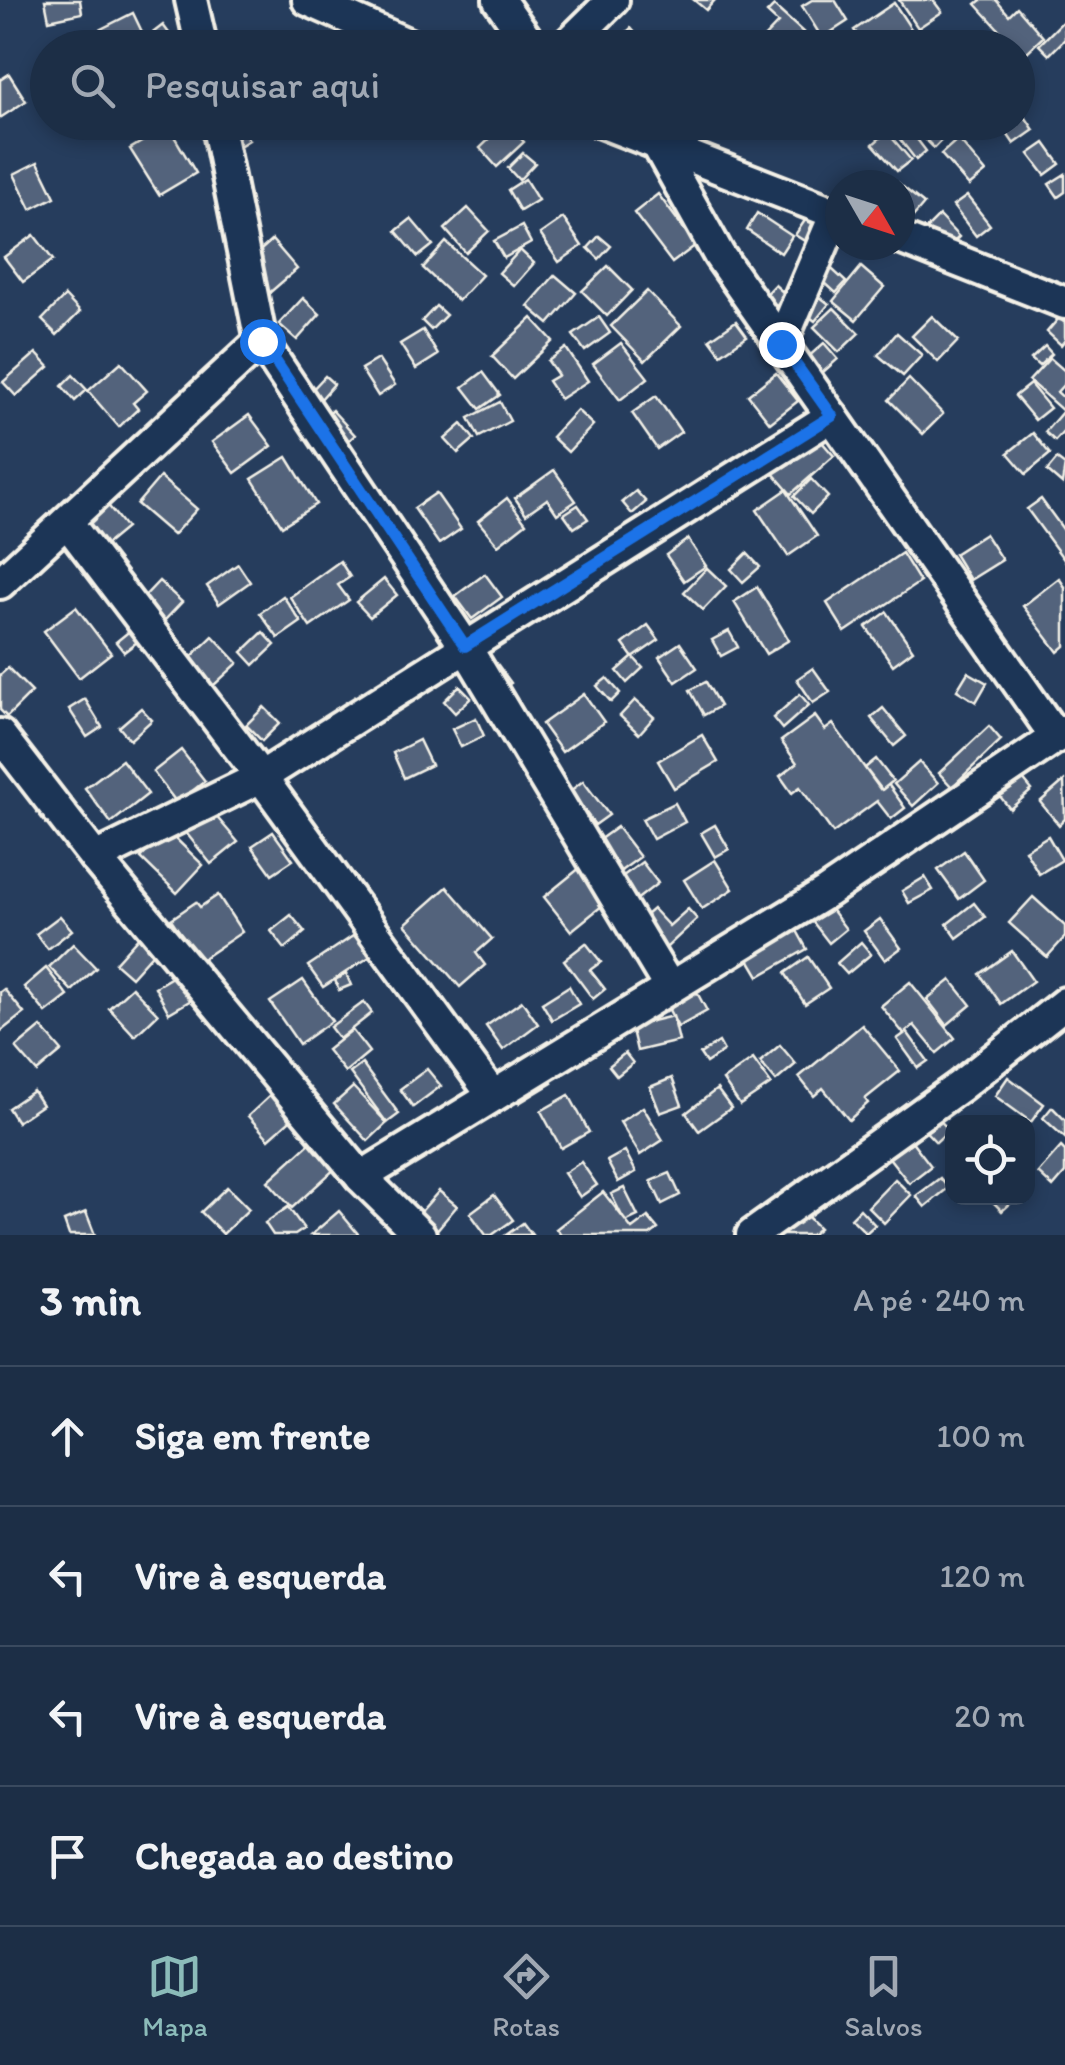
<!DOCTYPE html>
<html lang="pt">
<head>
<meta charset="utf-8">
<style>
	body { margin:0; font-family:Itim,sans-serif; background:#25364d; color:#f1f3f6 }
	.controls { position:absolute; right:30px; bottom:30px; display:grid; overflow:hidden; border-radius:20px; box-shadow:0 5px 15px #0003 }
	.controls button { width:90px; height:90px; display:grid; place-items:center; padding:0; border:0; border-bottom:2px solid #3a4a5f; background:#1c2e46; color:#f1f3f6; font:50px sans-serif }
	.compass { position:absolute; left:825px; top:170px; width:90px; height:90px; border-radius:50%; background:#1c2e46; box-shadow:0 5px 15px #0003; rotate:129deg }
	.stop { position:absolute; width:30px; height:30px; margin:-22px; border:8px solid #1a73e8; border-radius:50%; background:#fff }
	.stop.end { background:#1a73e8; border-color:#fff; box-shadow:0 2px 10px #0008 }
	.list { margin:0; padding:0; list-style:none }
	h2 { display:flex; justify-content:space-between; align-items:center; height:130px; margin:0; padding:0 40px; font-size:42px }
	h2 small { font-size:32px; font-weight:400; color:#a0a8b3 }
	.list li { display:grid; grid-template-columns:65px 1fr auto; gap:30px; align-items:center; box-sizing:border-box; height:140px; padding:0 40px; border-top:2px solid #3a4a5f }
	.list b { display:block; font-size:38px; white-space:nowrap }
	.list em { font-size:32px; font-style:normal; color:#a0a8b3 }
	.icon { flex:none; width:55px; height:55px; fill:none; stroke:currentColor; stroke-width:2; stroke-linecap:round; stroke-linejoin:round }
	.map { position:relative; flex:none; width:1065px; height:1235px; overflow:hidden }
	.search { position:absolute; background:#1c2e46; box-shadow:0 5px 15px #0003; left:30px; right:30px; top:30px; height:110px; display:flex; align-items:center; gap:25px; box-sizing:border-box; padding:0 35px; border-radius:55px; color:#a0a8b3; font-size:38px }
	.sheet { height:690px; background:#1c2e46 }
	nav { display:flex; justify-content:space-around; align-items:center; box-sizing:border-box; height:140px; border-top:2px solid #3a4a5f; background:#1c2e46; font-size:28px; color:#a0a8b3 }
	nav a { display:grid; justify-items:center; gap:5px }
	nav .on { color:#8bbbb9 }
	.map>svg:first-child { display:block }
	.building { fill:#52647b; stroke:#f4f1e8; stroke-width:2.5 }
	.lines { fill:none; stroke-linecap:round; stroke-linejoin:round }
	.street-casing { stroke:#f4f1e8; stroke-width:38 }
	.street { stroke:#1d3557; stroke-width:30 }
	.route { stroke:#1a73e8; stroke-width:12 }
</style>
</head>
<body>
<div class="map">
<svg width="1065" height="1235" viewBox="0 0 1065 1235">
	<rect width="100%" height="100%" fill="#263d5d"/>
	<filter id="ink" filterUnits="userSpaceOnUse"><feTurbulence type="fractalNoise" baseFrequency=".01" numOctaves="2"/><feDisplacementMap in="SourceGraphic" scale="20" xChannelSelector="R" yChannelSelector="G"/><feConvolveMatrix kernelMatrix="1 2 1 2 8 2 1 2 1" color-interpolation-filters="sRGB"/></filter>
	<g filter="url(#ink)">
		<!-- building -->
		<g class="building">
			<path d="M45,0H80L82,13L49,20Z"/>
			<path d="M694,0H715L706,10Z"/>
			<path d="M812,0H835L848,21L822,38L802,6Z"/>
			<path d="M899,0H933L942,12L918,28Z"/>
			<path d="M981,0H996L1009,15L1017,7L1043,37L1023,56L976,4Z"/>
			<path d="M894,3L913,32L891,48H866L854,30Z"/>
			<path d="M774,6L815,43L811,48H766L760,42L778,23L767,13Z"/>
			<path d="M133,13L144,36L121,48H100L93,33Z"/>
			<path d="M1064,20L1065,39L1049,55L1039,45Z"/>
			<path d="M163,25L180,48H159L150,35Z"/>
			<path d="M631,28L648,48H610Z"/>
			<path d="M82,33L96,48H67Z"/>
			<path d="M1018,56L1031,70L1018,83Z"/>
			<path d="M9,74L26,101L0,118V80Z"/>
			<path d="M1018,106L1034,130L1014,144L999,122H1018Z"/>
			<path d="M209,122H238L249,140L228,153Z"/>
			<path d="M280,122H308L287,134Z"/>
			<path d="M815,122H836L826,133Z"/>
			<path d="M921,122H959L934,148L915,129Z"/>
			<path d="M506,123L524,142L497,167L480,148Z"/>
			<path d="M906,125L926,151L916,160L895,133Z"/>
			<path d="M168,126L196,173L159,195L130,149Z"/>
			<path d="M887,132L911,160L897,171L873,144Z"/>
			<path d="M958,139L986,172L969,186L941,154Z"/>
			<path d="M1045,143L1060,164L1045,175L1029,154Z"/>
			<path d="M523,153L535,163L519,180L508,168Z"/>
			<path d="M38,162L55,197L31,209L14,174Z"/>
			<path d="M1065,174V192L1058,197L1049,184Z"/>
			<path d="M525,179L538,200L520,211L508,190Z"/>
			<path d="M898,183L924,204L901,231L900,185H896Z"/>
			<path d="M658,194L696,245L672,263L634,213Z"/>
			<path d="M967,196L990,225L976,236L953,206Z"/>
			<path d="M468,208L489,231L466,253L445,229Z"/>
			<path d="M812,210L825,219L808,243L795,235Z"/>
			<path d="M757,213L792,236L781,253L747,230Z"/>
			<path d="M939,216L959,237L947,249L927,228Z"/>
			<path d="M563,218L582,246L559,262L540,234Z"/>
			<path d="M411,219L433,245L418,257L396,231Z"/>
			<path d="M522,226L531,243L504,258L494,241Z"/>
			<path d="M34,235L53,260L23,282L4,257Z"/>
			<path d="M599,236L611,246L599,259L588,248Z"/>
			<path d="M272,240L297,269L267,295L242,267Z"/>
			<path d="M446,242L482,275L458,301L423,268Z"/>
			<path d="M520,250L534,263L514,286L499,273Z"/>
			<path d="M822,260L846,282L836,293L812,271Z"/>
			<path d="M608,266L632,290L607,316L582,291Z"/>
			<path d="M861,267L884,287L856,320L833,301Z"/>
			<path d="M555,275L576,293L549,324L528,306Z"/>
			<path d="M775,285L810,316L796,332L760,301Z"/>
			<path d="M647,291L681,326L645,361L611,326Z"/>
			<path d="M815,293L829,304L815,321L801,310Z"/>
			<path d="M65,296L80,312L57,335L42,320Z"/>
			<path d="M303,298L320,314L297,340L279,324Z"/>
			<path d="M436,306L446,315L431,330L422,321Z"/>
			<path d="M834,308L859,333L839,352L814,327Z"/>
			<path d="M932,316L958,341L938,362L912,336Z"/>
			<path d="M599,317L610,333L585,351L573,335Z"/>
			<path d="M532,318L553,341L513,379L492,356Z"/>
			<path d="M1059,318L1065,323V340L1061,345L1047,332Z"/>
			<path d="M736,321L747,336L721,354L710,339Z"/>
			<path d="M423,330L438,355L416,369L400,344Z"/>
			<path d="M897,333L922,355L903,376L878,355Z"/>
			<path d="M621,343L648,378L620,400L593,364Z"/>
			<path d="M824,343L838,359L813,381L799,365Z"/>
			<path d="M1045,346L1052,354L1039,366L1031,359Z"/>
			<path d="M566,348L588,381L560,399L548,381L558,375L548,361Z"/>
			<path d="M36,353L49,367L16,396L3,382Z"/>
			<path d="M1050,358L1065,371V383L1057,392L1065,399V430L1055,441L1045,432L1063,411L1029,381Z"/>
			<path d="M378,359L395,385L378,396L361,369Z"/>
			<path d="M121,362L147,391L133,403L138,409L119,427L88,391Z"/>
			<path d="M483,372L500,395L480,409L463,387Z"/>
			<path d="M776,373L798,401L770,423L748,395Z"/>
			<path d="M73,375L87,390L75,401L62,386Z"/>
			<path d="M325,376L334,384L320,400L311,391Z"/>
			<path d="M909,379L943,414L923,434L889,400Z"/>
			<path d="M1030,384L1050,408L1035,420L1015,396Z"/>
			<path d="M656,396L681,432L657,449L632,413Z"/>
			<path d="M500,402L510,421L479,437L469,418Z"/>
			<path d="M332,410L355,435L332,456L309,430Z"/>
			<path d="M577,410L593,425L568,452L552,437Z"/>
			<path d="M249,415L272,446L235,473L212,442Z"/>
			<path d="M462,424L474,439L458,453L445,439Z"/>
			<path d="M809,427L834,456L791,494L766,465Z"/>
			<path d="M1033,433L1050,454L1026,474L1008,453Z"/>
			<path d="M287,457L316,504L282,526L252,479Z"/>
			<path d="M1057,459L1065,465L1062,484L1047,471Z"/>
			<path d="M554,470L576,501L557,514L547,499L526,514L515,498Z"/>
			<path d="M160,477L197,509L173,535L137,504Z"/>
			<path d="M811,479L828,497L811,514L794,496Z"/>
			<path d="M786,490L817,536L788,556L757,510Z"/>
			<path d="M636,491L646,502L632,514L622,502Z"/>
			<path d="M436,493L461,529L439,544L414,508Z"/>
			<path d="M507,498L526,523L498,545L478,521Z"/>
			<path d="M1041,499L1065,532V561L1027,509Z"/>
			<path d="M107,504L126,528L91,557L71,534Z"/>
			<path d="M578,505L588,519L574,528L564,514Z"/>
			<path d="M985,534L1002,560L970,580L954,554Z"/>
			<path d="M688,539L706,566L684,581L666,555Z"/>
			<path d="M747,553L760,567L743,582L731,569Z"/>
			<path d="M902,553L920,582L845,632L827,603Z"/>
			<path d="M340,561L350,577L338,585L349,600L310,627L290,597Z"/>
			<path d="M238,564L250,582L219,604L207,586Z"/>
			<path d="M707,568L726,586L703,610L684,592Z"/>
			<path d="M485,574L502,597L472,619L455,596Z"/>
			<path d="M1059,578L1065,587V646L1058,652L1023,606Z"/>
			<path d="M384,579L397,595L370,617L356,602Z"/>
			<path d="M159,581L182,602L164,621L141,600Z"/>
			<path d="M757,587L789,640L766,654L734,602Z"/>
			<path d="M283,596L301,622L278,638L260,613Z"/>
			<path d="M76,607L111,653L79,678L44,631Z"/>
			<path d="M887,612L913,650L893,665L866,627Z"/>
			<path d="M648,625L659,640L633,658L623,644Z"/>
			<path d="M132,629L141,639L124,652L116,642Z"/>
			<path d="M729,631L738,647L721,656L712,640Z"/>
			<path d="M263,632L275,645L254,665L242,652Z"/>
			<path d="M213,636L238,663L213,686L188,660Z"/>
			<path d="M680,643L697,668L676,682L659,657Z"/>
			<path d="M633,657L643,668L627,683L617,671Z"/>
			<path d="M498,665L511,683L499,691L487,673Z"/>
			<path d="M8,668L32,692L7,717L0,710V675Z"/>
			<path d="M813,668L830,692L813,703L797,679Z"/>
			<path d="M968,672L987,683L976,702L957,690Z"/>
			<path d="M607,678L620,693L611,702L597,686Z"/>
			<path d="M706,682L720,706L704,715L690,690Z"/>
			<path d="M459,686L471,698L455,713L444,701Z"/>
			<path d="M584,694L604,722L562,752L542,724Z"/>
			<path d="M800,694L809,705L782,729L773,718Z"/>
			<path d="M85,699L102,727L87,737L69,709Z"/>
			<path d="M635,700L654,717L639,734L620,716Z"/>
			<path d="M264,707L280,723L262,741L246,725Z"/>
			<path d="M141,708L152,720L130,740L119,727Z"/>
			<path d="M883,708L906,736L894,746L871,718Z"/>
			<path d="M815,716L825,730L833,724L880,789L888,784L905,808L891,819L877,801L833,833L800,787L792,793L780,776L797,763L781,741Z"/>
			<path d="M476,718L484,736L461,747L452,729Z"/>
			<path d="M989,726L1001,740L952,787L939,773Z"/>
			<path d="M702,735L718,762L674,788L658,761Z"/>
			<path d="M419,740L431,765L404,778L393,753Z"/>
			<path d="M181,750L205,781L177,803L153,772Z"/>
			<path d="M876,759L893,781L882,790L865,768Z"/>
			<path d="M122,760L148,794L111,823L85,788Z"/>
			<path d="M919,762L938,783L913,806L894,784Z"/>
			<path d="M1017,772L1032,790L1010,809L995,790Z"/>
			<path d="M583,781L609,815L595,825L570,791Z"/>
			<path d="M1064,781L1065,819L1059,825L1040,802Z"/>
			<path d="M675,803L685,822L653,839L642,819Z"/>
			<path d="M209,808L238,842L211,864L183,829Z"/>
			<path d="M715,825L729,849L715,857L701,833Z"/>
			<path d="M617,827L640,857L618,873L596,842Z"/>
			<path d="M167,830L203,865L177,893L141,858Z"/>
			<path d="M273,832L293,860L272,874L252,846Z"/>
			<path d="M1048,836L1062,860L1039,874L1025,850Z"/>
			<path d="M964,851L984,880L959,899L938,870Z"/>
			<path d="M715,860L733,889L702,909L684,880Z"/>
			<path d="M642,862L658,883L635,901L619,879Z"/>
			<path d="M581,867L608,901L571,931L544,897Z"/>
			<path d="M925,877L933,890L909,903L902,891Z"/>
			<path d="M447,887L492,939L476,953L485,965L460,987L405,924Z"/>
			<path d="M218,895L242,932L199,961L171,919L196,902L200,907Z"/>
			<path d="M820,895L846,929L829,943L802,908Z"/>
			<path d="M1033,897L1065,926V937L1047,957L1009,923Z"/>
			<path d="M974,903L985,917L957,938L947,924Z"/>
			<path d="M653,909L669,926L688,909L697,919L666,948L640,920Z"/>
			<path d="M291,915L305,932L285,949L271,931Z"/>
			<path d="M60,916L72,930L48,949L36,934Z"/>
			<path d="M789,916L807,949L759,976L740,944Z"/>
			<path d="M880,919L901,948L885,960L864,931Z"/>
			<path d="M142,933L158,947L131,977L115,963Z"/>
			<path d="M356,934L371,956L323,987L308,966Z"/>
			<path d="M861,942L871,954L847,974L837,963Z"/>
			<path d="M586,943L601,962L590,970L605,989L593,999L564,960Z"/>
			<path d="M73,944L96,968L72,991L49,967Z"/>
			<path d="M1012,951L1033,981L1001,1004L980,974Z"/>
			<path d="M808,957L829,988L805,1004L785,973Z"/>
			<path d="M46,968L68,996L46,1013L24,987Z"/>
			<path d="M184,970L198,996L169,1013L155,987Z"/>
			<path d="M686,972L707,1011L678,1027L657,987Z"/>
			<path d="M346,974L351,985L339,990L335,980Z"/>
			<path d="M303,980L332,1021L299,1044L270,1002Z"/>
			<path d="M951,980L971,1005L947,1025L927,999Z"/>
			<path d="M910,982L955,1038L937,1053L914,1025L904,1034L881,1006Z"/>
			<path d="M569,986L579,1004L552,1020L542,1003Z"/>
			<path d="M132,987L158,1014L135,1036L109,1008Z"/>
			<path d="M4,989L24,1013L0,1032V992Z"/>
			<path d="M522,1001L538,1024L503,1050L486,1026Z"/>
			<path d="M364,1002L372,1013L339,1039L330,1027Z"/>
			<path d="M673,1016L679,1041L637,1051L631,1026Z"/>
			<path d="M862,1025L900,1071L865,1099L868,1103L849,1120L823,1088L814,1096L799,1077Z"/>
			<path d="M41,1027L62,1051L37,1072L16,1048Z"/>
			<path d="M352,1030L369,1052L345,1072L327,1050Z"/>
			<path d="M907,1032L928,1061L918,1068L897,1039Z"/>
			<path d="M719,1042L724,1051L706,1063L700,1054Z"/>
			<path d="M780,1045L796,1064L776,1081L760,1062Z"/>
			<path d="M625,1053L633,1063L617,1076L609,1066Z"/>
			<path d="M538,1059L552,1083L519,1103L505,1079Z"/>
			<path d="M753,1059L771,1084L740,1105L723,1080Z"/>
			<path d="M362,1064L399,1114L387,1123L350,1073Z"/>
			<path d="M427,1069L441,1086L413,1107L400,1089Z"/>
			<path d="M1008,1077L1044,1104L1031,1122L995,1096Z"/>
			<path d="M672,1078L682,1105L660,1113L650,1087Z"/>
			<path d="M353,1087L387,1123L368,1141L334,1104Z"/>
			<path d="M717,1089L731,1108L699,1131L686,1113Z"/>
			<path d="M276,1090L297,1114L269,1139L248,1116Z"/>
			<path d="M33,1091L42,1105L17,1122L8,1108Z"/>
			<path d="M569,1095L589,1132L561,1148L541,1111Z"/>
			<path d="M926,1106L949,1130L936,1142L913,1118Z"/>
			<path d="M643,1107L663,1140L640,1155L620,1122Z"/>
			<path d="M1052,1107L1065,1120V1138L1043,1118Z"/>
			<path d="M901,1127L931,1166L909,1183L879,1145Z"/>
			<path d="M313,1140L337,1167L292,1208L268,1181Z"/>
			<path d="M1061,1147L1065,1151V1173L1053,1187L1038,1173Z"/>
			<path d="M625,1151L636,1172L618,1182L607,1161Z"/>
			<path d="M581,1162L597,1185L580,1197L564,1173Z"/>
			<path d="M670,1173L680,1195L662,1204L651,1181Z"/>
			<path d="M940,1178L948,1188L925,1207L916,1196Z"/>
			<path d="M895,1179L911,1195L884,1223L868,1207Z"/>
			<path d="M227,1187L249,1209L223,1234L201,1212Z"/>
			<path d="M624,1188L638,1216L625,1222L611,1194Z"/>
			<path d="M439,1191L457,1206L436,1231L418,1215Z"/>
			<path d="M603,1192L632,1229L648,1217L658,1229L650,1235H561L556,1229Z"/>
			<path d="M494,1195L513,1220L492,1235H486L470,1213Z"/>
			<path d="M989,1198H1009L1013,1201L1002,1211Z"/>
			<path d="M797,1206L819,1228L811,1235H780L774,1229Z"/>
			<path d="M288,1207L304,1229L295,1235H273L265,1223Z"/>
			<path d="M860,1209L875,1225L866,1233L851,1218Z"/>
			<path d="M339,1211L359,1235H311Z"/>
			<path d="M86,1212L95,1235H69L64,1221Z"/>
			<path d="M523,1223L532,1235H506Z"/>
		</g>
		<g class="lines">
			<!-- street casing -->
			<g class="street-casing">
				<g id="street">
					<path d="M191,0L202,48"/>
					<path d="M308,0L416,48"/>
					<path d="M499,0L533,48"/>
					<path d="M564,48L613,0"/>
					<path d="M217,122L261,341L465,646L670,988"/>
					<path d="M601,122L840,215"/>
					<path d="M656,142L719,255L1056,737"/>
					<path d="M900,238L1065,303"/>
					<path d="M781,343L836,213"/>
					<path d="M67,522L261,777L493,1096"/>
					<path d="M0,583L261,341"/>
					<path d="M0,735L95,858L361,1177L420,1235"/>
					<path d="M95,858L261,777L832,416"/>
					<path d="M361,1177L827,892L1065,731"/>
					<path d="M752,1235L960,1086L1065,1003"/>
				</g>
			</g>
			<!-- street -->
			<use href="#street" class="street"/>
		</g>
	</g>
	<g class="lines" filter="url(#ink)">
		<!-- route -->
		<path class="route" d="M262,341L465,646L832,416L781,344"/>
	</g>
</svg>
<div class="controls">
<button><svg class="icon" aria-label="locate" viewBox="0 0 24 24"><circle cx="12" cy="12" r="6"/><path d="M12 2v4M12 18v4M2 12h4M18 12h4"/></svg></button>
</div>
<svg class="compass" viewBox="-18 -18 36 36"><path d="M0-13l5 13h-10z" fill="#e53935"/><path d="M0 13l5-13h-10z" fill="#a0a8b3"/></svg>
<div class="stop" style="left:262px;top:341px"></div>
<div class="stop end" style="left:781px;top:344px"></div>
<div class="search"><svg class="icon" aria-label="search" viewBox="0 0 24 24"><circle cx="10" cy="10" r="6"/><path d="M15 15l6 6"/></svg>Pesquisar aqui</div>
</div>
<section class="sheet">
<h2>3 min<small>A pé · 240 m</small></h2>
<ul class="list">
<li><svg class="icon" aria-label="ahead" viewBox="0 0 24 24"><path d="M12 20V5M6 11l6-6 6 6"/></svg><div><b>Siga em frente</b></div><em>100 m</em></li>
<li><svg class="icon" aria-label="left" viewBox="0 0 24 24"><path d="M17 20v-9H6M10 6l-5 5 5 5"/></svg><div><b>Vire à esquerda</b></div><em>120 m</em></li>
<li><svg class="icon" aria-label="left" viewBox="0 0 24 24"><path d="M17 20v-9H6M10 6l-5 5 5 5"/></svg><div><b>Vire à esquerda</b></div><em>20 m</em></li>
<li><svg class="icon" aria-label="arrive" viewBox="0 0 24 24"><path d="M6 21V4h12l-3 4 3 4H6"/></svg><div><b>Chegada ao destino</b></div></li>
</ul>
</section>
<nav>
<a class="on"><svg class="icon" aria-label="map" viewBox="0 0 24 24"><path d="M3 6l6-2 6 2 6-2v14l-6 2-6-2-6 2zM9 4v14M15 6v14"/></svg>Mapa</a>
<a><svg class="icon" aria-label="directions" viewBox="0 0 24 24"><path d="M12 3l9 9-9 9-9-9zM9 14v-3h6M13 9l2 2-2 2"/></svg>Rotas</a>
<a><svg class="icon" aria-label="saved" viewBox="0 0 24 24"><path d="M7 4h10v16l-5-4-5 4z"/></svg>Salvos</a>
</nav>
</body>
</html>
